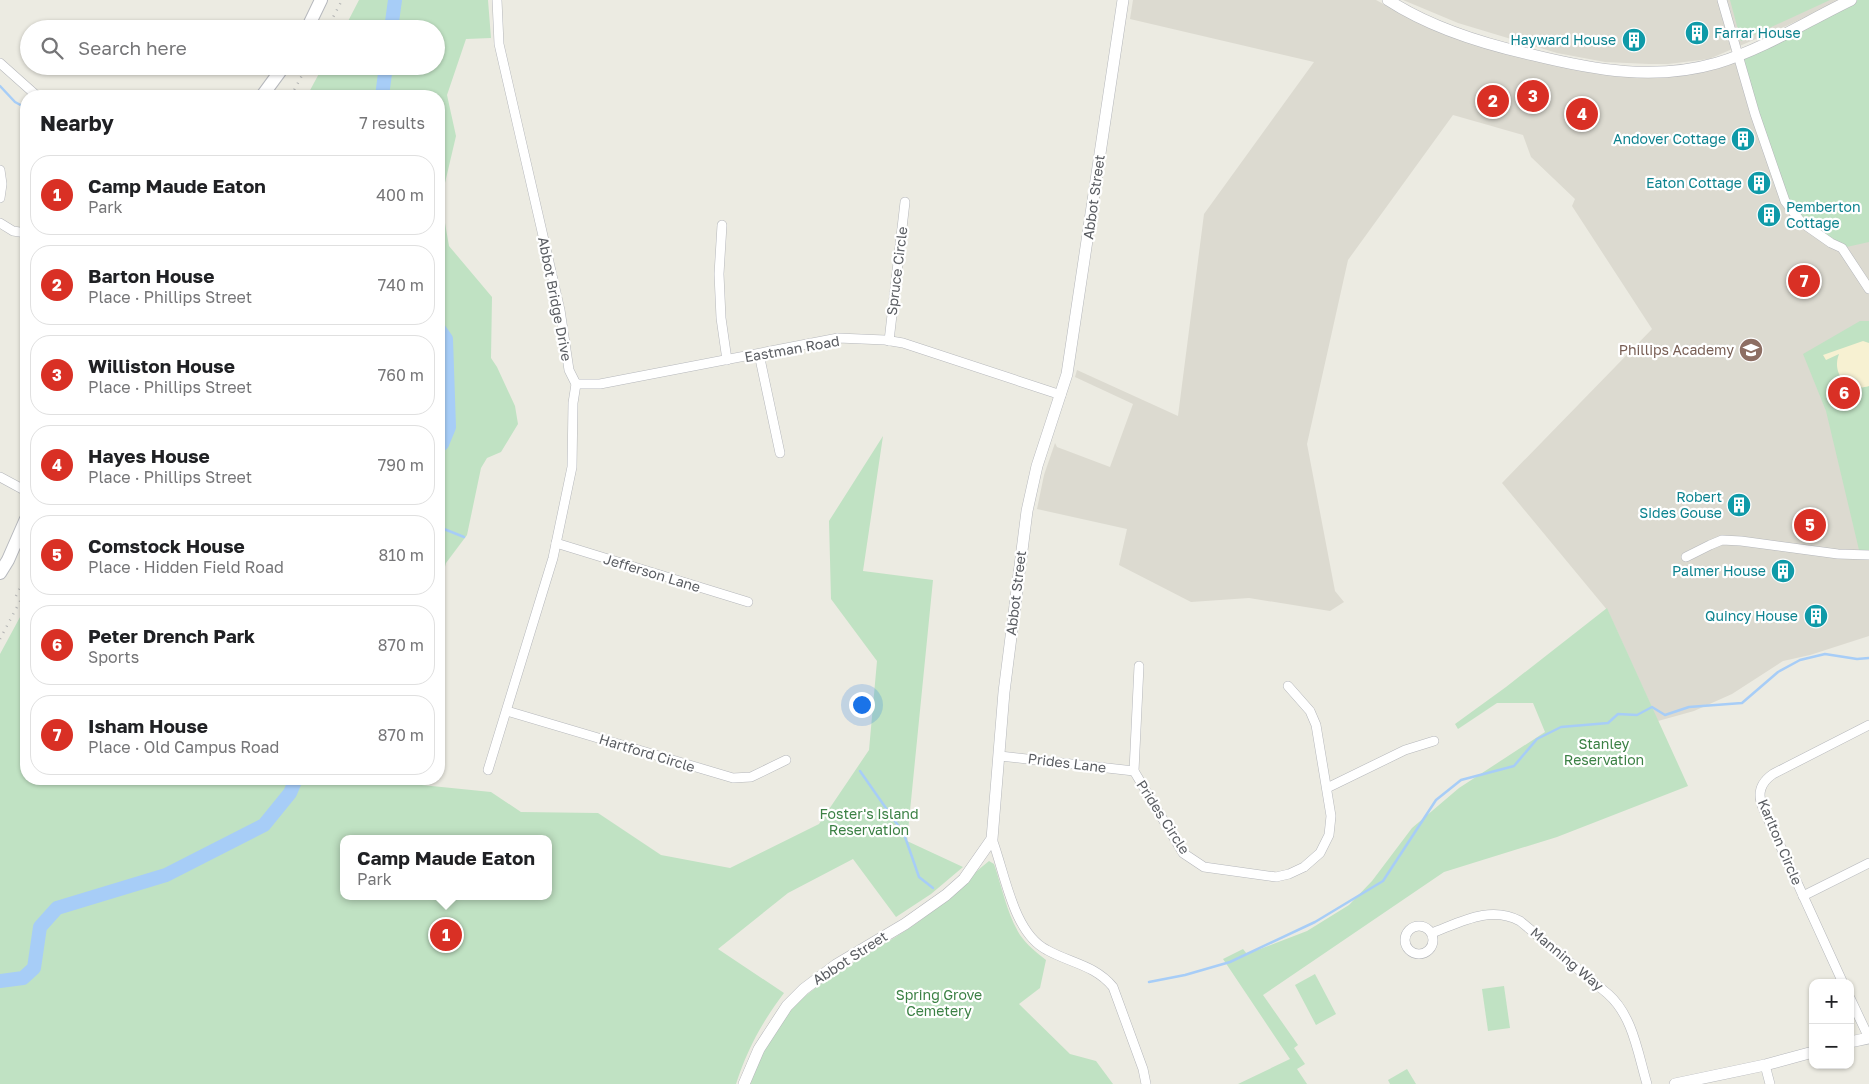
<!DOCTYPE html>
<html lang="en">
<head>
<meta charset="utf-8">
<style>
	body { margin:0; font-family:"Golos Text",sans-serif; background:#f2f2f2; color:#202124 }
	.controls { position:absolute; right:15px; bottom:15px; display:grid; overflow:hidden; border-radius:10px; box-shadow:0 1px 4px #0004 }
	.controls button { width:45px; height:45px; display:grid; place-items:center; padding:0; border:0; border-bottom:1px solid #e0e0e0; background:#fff; color:#202124; font:25px sans-serif }
	.you { position:absolute; left:861px; top:704px; width:18px; height:18px; margin:-12px; border:4px solid #fff; border-radius:50%; background:#1a73e8; box-shadow:0 0 0 8px #1a73e833 }
	.badge { display:grid; place-items:center; width:32px; height:32px; border-radius:50%; background:#d93025; color:#fff; font-size:16px; font-weight:700 }
	.pin { position:absolute; translate:-50% -50%; border:2px solid #fff; box-shadow:0 1px 5px #0006 }
	.popup { position:absolute; left:340px; top:835px; width:212px; height:65px; box-sizing:border-box; display:grid; place-content:center; border-radius:10px; background:#fff; filter:drop-shadow(0 1px 4px #0005); font-size:16px; white-space:nowrap; color:#757577 }
	.popup b { font-size:19px; color:#202124 }
	.popup::after { content:''; position:absolute; left:50%; top:100%; margin-left:-10px; border:10px solid transparent; border-top-color:#fff }
	.list { margin:0; padding:0; list-style:none }
	h2 { display:flex; justify-content:space-between; align-items:center; height:65px; margin:0; padding:0 20px; font-size:21px }
	h2 small { font-size:16px; font-weight:400; color:#757577 }
	.list li { display:grid; grid-template-columns:32px 1fr auto; gap:15px; align-items:center; box-sizing:border-box; height:80px; margin:0 10px 10px; padding:0 10px; border:1px solid #e0e0e0; border-radius:20px }
	.list b { display:block; font-size:19px; white-space:nowrap }
	.list p { margin:0; font-size:16px; white-space:nowrap; color:#757577 }
	.list em { font-size:16px; font-style:normal; color:#757577 }
	.icon { flex:none; width:28px; height:28px; fill:none; stroke:currentColor; stroke-width:2; stroke-linecap:round; stroke-linejoin:round }
	.map { position:relative; flex:none; width:1869px; height:1084px; overflow:hidden }
	.search { position:absolute; background:#fff; box-shadow:0 1px 4px #0004; left:20px; top:20px; width:425px; height:55px; display:flex; align-items:center; gap:12px; box-sizing:border-box; padding:0 18px; border-radius:28px; color:#757577; font-size:19px }
	.panel { position:absolute; background:#fff; box-shadow:0 1px 4px #0004; left:20px; top:90px; width:425px; height:695px; border-radius:20px }
	.map>svg:first-child { display:block }
	.education { fill:#dcdad0 }
	.green { fill:#c0e2c3; fill-rule:evenodd }
	.sand { fill:#f7f1d2 }
	.lines { fill:none; stroke-linecap:round; stroke-linejoin:round }
	.stream { stroke:#a7cdf7; stroke-width:2.5 }
	.river { stroke:#a7cdf7; stroke-width:14 }
	.minor-casing { stroke:#b5b7bb; stroke-width:10 }
	.tertiary-casing { stroke:#b5b7bb; stroke-width:12 }
	.secondary-casing { stroke:#b6b8bd; stroke-width:14 }
	.minor { stroke:#fff; stroke-width:9 }
	.tertiary { stroke:#fff; stroke-width:11 }
	.secondary { stroke:#fff; stroke-width:12 }
	.rail { stroke:#b3b4b4; stroke-width:2.5; stroke-dasharray:1 6; stroke-linecap:butt }
	.labels { text-anchor:middle; stroke-width:4.5; stroke-linejoin:round; paint-order:stroke }
	.culture-label { font-size:14px; fill:#0d838f; stroke:#fff; text-anchor:end }
	.street-label { font-size:14px; fill:#5a5d62; stroke:#fff }
	.education-label { font-size:14px; fill:#785e54; stroke:#fff; text-anchor:end }
	.park-label { font-size:14px; fill:#3b8044; stroke:#fff }
</style>
</head>
<body>
<div class="map">
<svg width="1869" height="1084" viewBox="0 0 1869 1084">
	<rect width="100%" height="100%" fill="#ecebe2"/>
	<!-- education -->
	<g class="education">
		<path d="M1133,0H1376L1413,20L1538,60L1684,73L1869,0V636L1810,655L1783,661L1732,694L1694,711L1658,721L1608,611L1502,483L1652,329L1572,206L1575,199L1531,157L1523,135L1453,115L1348,260L1307,444L1335,591L1344,602L1330,611L1249,598L1191,602L1119,565L1127,529L1037,509L1044,475L1055,443L1057,447L1110,467L1133,404L1075,377L1077,370L1178,416L1204,214L1314,62L1130,19Z"/>
		<path d="M1403,0H1841L1784,27L1709,59L1668,64H1649L1605,62L1557,53L1458,23Z"/>
	</g>
	<!-- green -->
	<g class="green">
		<path d="M359,0H488L491,38L466,39L447,95L456,136L441,200L449,246L492,297L491,358L497,367L515,406L518,424L501,452L487,458L481,468L467,535L446,563L439,589V96H307L323,66H436V29H344Z"/>
		<path d="M1730,0H1830L1741,41Z"/>
		<path d="M1853,0H1869V242L1842,248L1824,238L1785,201L1738,55Z"/>
		<path d="M1860,321H1869V550H1859L1826,411L1803,354Z"/>
		<path d="M883,436L863,571L933,580L907,841L963,867L931,894L896,917L853,859L788,893L718,949L784,993C762,1022 747,1050 736,1084H0V654L26,606V779H401L402,783L491,792L521,812L598,813L661,855L730,868L819,824L869,750L877,661L831,599L829,521ZM344,839H548V896H344Z"/>
		<path d="M1607,608L1688,786L1557,837L1444,872L1263,995L1298,1045L1294,1048L1305,1064L1297,1069L1307,1084H1238L1290,1059L1223,959L1243,949L1247,954L1307,931L1349,905L1372,881L1412,828L1459,788L1545,732L1533,703H1497L1458,729L1455,724L1506,687Z"/>
		<path d="M989,861L994,864C1002,887 1007,914 1020,935C1027,945 1036,952 1046,960L1040,988L1019,1004L1070,1054L1096,1061L1113,1084H749C762,1052 781,1015 809,993C840,968 875,951 908,929C938,910 961,883 989,861Z"/>
		<path d="M1315,974L1336,1014L1316,1025L1295,985Z"/>
		<path d="M1504,986L1510,1028L1488,1031L1482,989Z"/>
		<path d="M1407,1069L1416,1084H1390L1388,1080Z"/>
	</g>
	<!-- sand -->
	<path class="sand" d="M1863,341L1869,343V386C1848,393 1831,374 1839,354L1826,360L1823,355Z"/>
	<g class="lines">
		<!-- stream -->
		<g class="stream">
			<path d="M0,86L15,102L26,108"/>
			<path d="M439,527L464,537"/>
			<path d="M860,771L904,834L919,877L933,888"/>
			<path d="M1149,982L1185,975L1230,962L1315,922L1383,881L1436,800L1461,780L1514,766L1537,739L1561,727L1608,723L1618,714L1637,715L1652,707L1665,715L1689,707L1742,703L1778,672L1800,660L1825,654L1857,659L1869,658"/>
		</g>
		<!-- river -->
		<g class="river">
			<path d="M391,29L395,0"/>
			<path d="M382,96L386,66"/>
			<path d="M439,329L446,339L449,427L442,444L439,445"/>
			<path d="M0,981L23,978L34,968L40,927L57,908L166,875L264,825L290,793L296,779"/>
		</g>
		<!-- minor casing -->
		<g class="minor-casing">
			<g id="minor">
				<path d="M1722,0L1755,114L1785,201L1801,222L1831,243L1842,248L1869,289"/>
				<path d="M0,63L37,96"/>
				<path d="M0,170L2,184L0,198"/>
				<path d="M0,223L13,231L26,233"/>
				<path d="M722,225L719,274L721,318L727,360"/>
				<path d="M889,341L905,202"/>
				<path d="M759,354L780,453"/>
				<path d="M576,384H600L838,338L885,340L903,343L1061,395"/>
				<path d="M0,477L26,491"/>
				<path d="M556,543L748,602"/>
				<path d="M1686,557L1710,545L1722,540L1741,541L1838,554L1869,555"/>
				<path d="M1139,666L1134,771L1183,853L1204,867L1276,877L1289,874L1304,867L1320,853L1329,835L1331,816L1316,725L1310,711L1288,686"/>
				<path d="M507,711L733,778L751,777L786,760"/>
				<path d="M1000,756L1134,771"/>
				<path d="M488,770L553,558L572,467L573,403L576,384L569,370L560,310L499,44L497,0"/>
				<path d="M1327,788L1405,750L1434,741"/>
				<path d="M992,839C1005,873 1013,933 1047,950C1070,963 1095,965 1113,987L1143,1069L1146,1084"/>
				<path d="M1803,896L1869,863"/>
				<circle cx="1419" cy="940" r="14"/>
				<path d="M1432,933C1461,922 1490,905 1520,921L1608,994C1633,1016 1638,1054 1647,1084"/>
				<path d="M1843,983L1763,808C1757,794 1760,783 1773,774L1869,725"/>
				<path d="M1850,998L1869,1038"/>
				<path d="M1765,1065L1770,1084"/>
			</g>
		</g>
		<!-- tertiary casing -->
		<g class="tertiary-casing">
			<g id="tertiary">
				<path d="M1388,0C1431,28 1483,44 1533,55C1594,70 1655,81 1717,63C1764,49 1807,21 1851,0"/>
				<path d="M1850,1042L1869,1038"/>
				<path d="M744,1084L759,1049L787,1006L804,989L836,965L905,924L946,895L964,879L992,839L1004,692L1027,511L1037,466L1067,374L1123,0"/>
				<path d="M1675,1084L1765,1065L1813,1052"/>
			</g>
		</g>
		<!-- secondary casing -->
		<g class="secondary-casing">
			<g id="secondary">
				<path d="M307,29L321,0"/>
				<path d="M262,96L284,66"/>
				<path d="M0,573L8,560L26,519"/>
			</g>
		</g>
		<!-- minor -->
		<use href="#minor" class="minor"/>
		<!-- tertiary -->
		<use href="#tertiary" class="tertiary"/>
		<!-- secondary -->
		<use href="#secondary" class="secondary"/>
		<!-- rail -->
		<g class="rail">
			<path d="M327,29L342,0"/>
			<path d="M291,96L307,66"/>
			<path d="M16,596L26,576"/>
			<path d="M0,639L26,590"/>
		</g>
	</g>
	<!-- icons -->
	<defs>
		<g id="building-disc" transform="scale(1.25)"><circle r="9.5" fill="#0f9aa8" stroke="#fff"/><path d="M-4-6H4V6H1V3H-1V6H-4ZM-2.5-4.3h1.7v1.8h-1.7ZM.8-4.3h1.7v1.8H.8ZM-2.5-1h1.7V.8h-1.7ZM.8-1h1.7V.8H.8Z" fill="#fff"/></g>
		<g id="school-disc" transform="scale(1.25)"><circle r="9.5" fill="#8d6e63" stroke="#fff"/><path d="M0-5L7-2L0 1L-7-2ZM-4 1L0 2.5L4 1V4Q0 6-4 4Z" fill="#fff"/></g>
	</defs>
	<g fill-rule="evenodd">
		<use href="#building-disc" x="1697" y="33"/>
		<use href="#building-disc" x="1634" y="40"/>
		<use href="#building-disc" x="1743" y="139"/>
		<use href="#building-disc" x="1759" y="183"/>
		<use href="#building-disc" x="1769" y="215"/>
		<use href="#school-disc" x="1751" y="350"/>
		<use href="#building-disc" x="1739" y="505"/>
		<use href="#building-disc" x="1783" y="571"/>
		<use href="#building-disc" x="1816" y="616"/>
	</g>
	<g class="labels">
		<!-- culture labels -->
		<g class="culture-label">
			<text x="1714" y="38" text-anchor="start">Farrar House</text>
			<text x="1616" y="45">Hayward House</text>
			<text x="1726" y="144">Andover Cottage</text>
			<text x="1742" y="188">Eaton Cottage</text>
			<text x="1786" y="212" text-anchor="start">Pemberton<tspan x="1786" dy="16">Cottage</tspan></text>
			<text x="1722" y="502">Robert<tspan x="1722" dy="16">Sides Gouse</tspan></text>
			<text x="1766" y="576">Palmer House</text>
			<text x="1798" y="621">Quincy House</text>
		</g>
		<!-- street labels -->
		<g class="street-label">
			<text transform="translate(1094 197) rotate(-82)" y="5">Abbot Street</text>
			<text transform="translate(897 271) rotate(-83)" y="5">Spruce Circle</text>
			<text transform="translate(555 299) rotate(79)" y="5">Abbot Bridge Drive</text>
			<text transform="translate(792 349) rotate(-10)" y="5">Eastman Road</text>
			<text transform="translate(652 573) rotate(17)" y="5">Jefferson Lane</text>
			<text transform="translate(1016 593) rotate(-83)" y="5">Abbot Street</text>
			<text transform="translate(647 753) rotate(17)" y="5">Hartford Circle</text>
			<text transform="translate(1067 763) rotate(7)" y="5">Prides Lane</text>
			<text transform="translate(1163 817) rotate(57)" y="5">Prides Circle</text>
			<text transform="translate(1780 842) rotate(67)" y="5">Karlton Circle</text>
			<text transform="translate(850 958) rotate(-33)" y="5">Abbot Street</text>
			<text transform="translate(1567 959) rotate(40)" y="5">Manning Way</text>
		</g>
		<!-- education labels -->
		<g class="education-label">
			<text x="1734" y="355">Phillips Academy</text>
		</g>
		<!-- park labels -->
		<g class="park-label">
			<text x="1604" y="749">Stanley<tspan x="1604" dy="16">Reservation</tspan></text>
			<text x="869" y="819">Foster's Island<tspan x="869" dy="16">Reservation</tspan></text>
			<text x="939" y="1000">Spring Grove<tspan x="939" dy="16">Cemetery</tspan></text>
		</g>
	</g>
</svg>
<div class="controls">
<button>+</button>
<button>−</button>
</div>
<div class="you"></div>
<div class="pin badge" style="left:446px;top:935px">1</div>
<div class="popup"><b>Camp Maude Eaton</b>Park</div>
<div class="pin badge" style="left:1493px;top:101px">2</div>
<div class="pin badge" style="left:1533px;top:96px">3</div>
<div class="pin badge" style="left:1582px;top:114px">4</div>
<div class="pin badge" style="left:1810px;top:525px">5</div>
<div class="pin badge" style="left:1844px;top:393px">6</div>
<div class="pin badge" style="left:1804px;top:281px">7</div>
<div class="search"><svg class="icon" aria-label="search" viewBox="0 0 24 24"><circle cx="10" cy="10" r="6"/><path d="M15 15l6 6"/></svg>Search here</div>
<section class="panel">
<h2>Nearby<small>7 results</small></h2>
<ul class="list">
<li><span class="badge">1</span><div><b>Camp Maude Eaton</b><p>Park</p></div><em>400 m</em></li>
<li><span class="badge">2</span><div><b>Barton House</b><p>Place · Phillips Street</p></div><em>740 m</em></li>
<li><span class="badge">3</span><div><b>Williston House</b><p>Place · Phillips Street</p></div><em>760 m</em></li>
<li><span class="badge">4</span><div><b>Hayes House</b><p>Place · Phillips Street</p></div><em>790 m</em></li>
<li><span class="badge">5</span><div><b>Comstock House</b><p>Place · Hidden Field Road</p></div><em>810 m</em></li>
<li><span class="badge">6</span><div><b>Peter Drench Park</b><p>Sports</p></div><em>870 m</em></li>
<li><span class="badge">7</span><div><b>Isham House</b><p>Place · Old Campus Road</p></div><em>870 m</em></li>
</ul>
</section>
</div>
</body>
</html>
